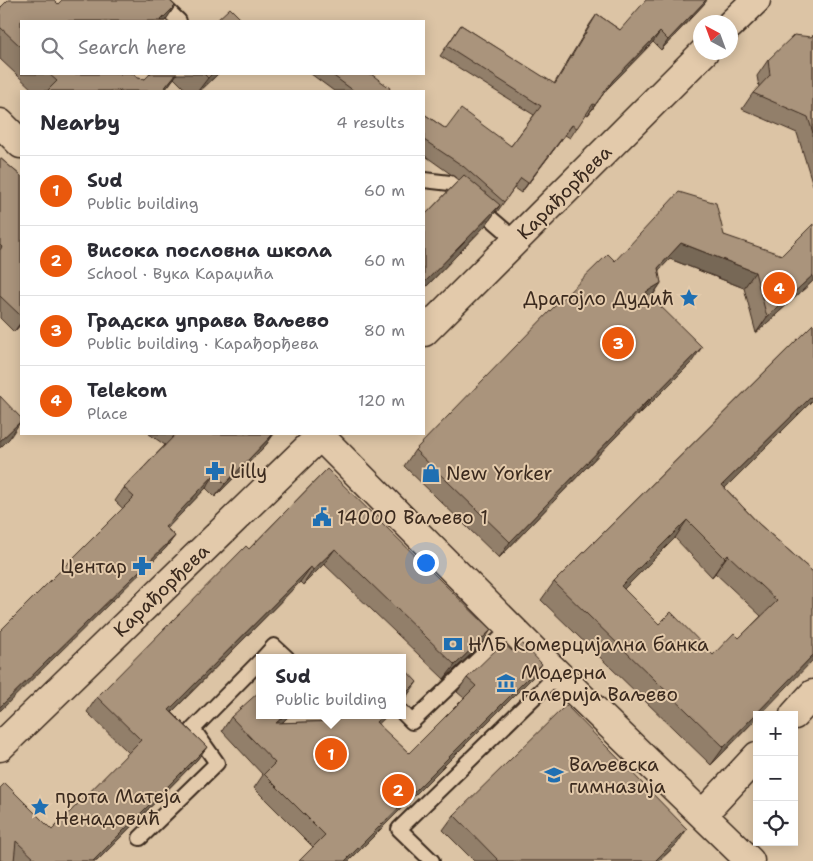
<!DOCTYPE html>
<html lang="en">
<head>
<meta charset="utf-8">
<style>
	body { margin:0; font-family:"Shantell Sans",sans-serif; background:#f2f2f3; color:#2b2b33 }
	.controls { position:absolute; right:15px; bottom:15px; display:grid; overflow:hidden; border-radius:0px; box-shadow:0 2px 12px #0003 }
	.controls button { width:45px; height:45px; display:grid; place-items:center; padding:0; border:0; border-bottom:1px solid #e1e1e2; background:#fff; color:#2b2b33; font:25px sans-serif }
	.compass { position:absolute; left:693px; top:15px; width:45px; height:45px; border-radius:50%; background:#fff; box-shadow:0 2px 12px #0003; rotate:319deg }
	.you { position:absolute; left:425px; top:562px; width:18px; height:18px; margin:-12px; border:4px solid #fff; border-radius:50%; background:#1a73e8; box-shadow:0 0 0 8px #1a73e833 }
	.badge { display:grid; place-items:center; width:32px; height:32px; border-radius:50%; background:#ea580c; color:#fff; font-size:16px; font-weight:700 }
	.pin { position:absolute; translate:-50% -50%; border:2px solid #fff; box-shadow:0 1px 5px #0006 }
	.popup { position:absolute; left:256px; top:654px; width:150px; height:65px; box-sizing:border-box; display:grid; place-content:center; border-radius:0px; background:#fff; filter:drop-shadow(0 1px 4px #0005); font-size:16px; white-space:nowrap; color:#7c7c81 }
	.popup b { font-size:19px; color:#2b2b33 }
	.popup::after { content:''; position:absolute; left:50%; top:100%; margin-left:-10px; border:10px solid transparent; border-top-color:#fff }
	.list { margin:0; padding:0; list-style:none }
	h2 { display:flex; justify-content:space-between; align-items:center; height:65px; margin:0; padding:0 20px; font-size:21px }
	h2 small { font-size:16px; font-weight:400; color:#7c7c81 }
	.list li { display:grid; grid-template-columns:32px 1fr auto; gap:15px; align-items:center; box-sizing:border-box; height:70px; padding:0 20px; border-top:1px solid #e1e1e2 }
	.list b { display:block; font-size:19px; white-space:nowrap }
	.list p { margin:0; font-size:16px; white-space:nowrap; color:#7c7c81 }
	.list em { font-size:16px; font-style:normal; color:#7c7c81 }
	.icon { flex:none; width:28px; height:28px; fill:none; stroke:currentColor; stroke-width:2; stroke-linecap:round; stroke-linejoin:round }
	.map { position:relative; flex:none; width:813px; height:861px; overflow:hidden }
	.search { position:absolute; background:#fff; box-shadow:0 2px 12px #0003; left:20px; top:20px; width:405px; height:55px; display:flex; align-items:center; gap:12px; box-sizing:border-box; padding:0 18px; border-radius:0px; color:#7c7c81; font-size:19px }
	.panel { position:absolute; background:#fff; box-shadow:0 2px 12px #0003; left:20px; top:90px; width:405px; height:345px; border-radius:0px }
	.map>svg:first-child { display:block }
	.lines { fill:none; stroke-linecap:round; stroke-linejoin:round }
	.lane-casing { stroke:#3b2a1e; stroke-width:18 }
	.street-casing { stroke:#3b2a1e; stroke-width:31 }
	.secondary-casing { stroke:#3b2a1e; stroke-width:31 }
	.lane { stroke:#e3caab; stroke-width:14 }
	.street { stroke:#e3caab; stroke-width:28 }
	.secondary { stroke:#e3caab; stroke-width:28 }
	.wall { fill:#927f6b; stroke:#3b2a1e; fill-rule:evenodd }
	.shaded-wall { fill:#776857; stroke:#3b2a1e }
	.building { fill:#aa947c; stroke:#3b2a1e; fill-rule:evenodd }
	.labels { text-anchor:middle; stroke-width:4; stroke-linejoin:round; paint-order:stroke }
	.street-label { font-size:19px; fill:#3b2a1e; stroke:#e3caab }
	.poi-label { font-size:19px; fill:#3b2a1e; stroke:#e3caab; text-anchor:start }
</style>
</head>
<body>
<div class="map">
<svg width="813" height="861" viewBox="0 0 813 861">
	<rect width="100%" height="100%" fill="#dcc4a5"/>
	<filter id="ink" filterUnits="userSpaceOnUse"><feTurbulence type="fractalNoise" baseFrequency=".02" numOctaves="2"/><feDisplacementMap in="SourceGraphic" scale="10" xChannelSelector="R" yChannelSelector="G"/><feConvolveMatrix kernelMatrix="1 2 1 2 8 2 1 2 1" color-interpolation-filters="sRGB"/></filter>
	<g filter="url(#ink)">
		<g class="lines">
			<!-- lane casing -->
			<g class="lane-casing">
				<g id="lane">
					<path d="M157,0L179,21"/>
					<path d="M128,91L142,74"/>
					<path d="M424,180L450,183L516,240"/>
					<path d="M263,658L274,646L287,658"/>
					<path d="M402,712L412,722L511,628"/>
					<path d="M140,838L217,763L193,729L260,661"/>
					<path d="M432,861L399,829L558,674"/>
				</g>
			</g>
			<!-- street casing -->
			<g class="street-casing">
				<g id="street">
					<path d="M794,715L813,694"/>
					<path d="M703,814L757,756"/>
				</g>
			</g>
			<!-- secondary casing -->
			<g class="secondary-casing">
				<g id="secondary">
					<path d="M730,25L756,0"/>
					<path d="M0,123L21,144"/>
					<path d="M424,332L704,52"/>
					<path d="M318,434L539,656L750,861"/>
					<path d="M0,747L322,434"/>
				</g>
			</g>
			<!-- lane -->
			<use href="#lane" class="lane"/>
			<!-- street -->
			<use href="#street" class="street"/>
			<!-- secondary -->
			<use href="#secondary" class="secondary"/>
		</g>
		<!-- wall -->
		<g class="wall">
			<path d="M705,3L661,50L653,42L606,90L588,115L586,114L570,138L565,135L521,193L514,188L497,212L496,211L486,225L424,289V216L459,180L424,155V114L446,129L511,146L534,115L440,56L461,25L554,84L590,24L597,14L620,30Z"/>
			<path d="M58,4L175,6L165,21H21V74H134L137,78L145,79L150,74H218L200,91H187L174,78L164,91H34L0,59V8Z"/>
			<path d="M813,35V185L797,133L742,109L753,93L759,87L757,76L768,60L811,37Z"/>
			<path d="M311,74H371L391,91H334Z"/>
			<path d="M0,158L21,176V324L14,332L0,318Z"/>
			<path d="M724,235L813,281L756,333L744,288L670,259L658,271L661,283L652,297L691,363L638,416L637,415L499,558L404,466L415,450L615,261Z"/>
			<path d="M813,324V400L725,488L759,524L813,572L757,715V718L711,765L541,600L554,582ZM675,538L712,577L715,573L761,616L739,638L713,655L659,624L624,589Z"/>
			<path d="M149,434H274L266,445L215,497L206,488L167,528L175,536L165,549L115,501L124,488L165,445Z"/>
			<path d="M327,469L481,645L444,679L324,564L303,585L300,582L172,712L207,747L196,761L97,861H0V788L52,830L129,753L87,712L97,697L249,549Z"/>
			<path d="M467,678H532L313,847L254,788L263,775L222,731L231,717L260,715H290L282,723L336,721L378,725L409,753L464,698L457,692Z"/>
			<path d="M454,815L677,844L659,861H474L443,830Z"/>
		</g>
		<!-- shaded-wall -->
		<g class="shaded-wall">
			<path d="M706,0H707L705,3L661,50L668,40Z"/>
			<path d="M175,6L165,21H160Z"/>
			<path d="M660,32L653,42L606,90L588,115L613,80Z"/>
			<path d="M176,74H177L169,85L164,91H162Z"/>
			<path d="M212,74H218L200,91H198L208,78Z"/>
			<path d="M572,125L565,135L521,193L528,183Z"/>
			<path d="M500,205L486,225L424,289V283Z"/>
			<path d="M681,243L755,272L744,288L670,259L646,284L658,268Z"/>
			<path d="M813,275V281L756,333L767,317Z"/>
			<path d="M661,283L650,299L646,292Z"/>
			<path d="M21,322V324L14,332Z"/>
			<path d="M702,347L691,363L638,416L650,400Z"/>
			<path d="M813,395V400L710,503L722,485Z"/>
			<path d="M649,399L637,415L499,558L510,542Z"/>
			<path d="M21,421L9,439L0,448V441Z"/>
			<path d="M273,434L266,445L215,497L225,484Z"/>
			<path d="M215,474L206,488L156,540L165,527Z"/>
			<path d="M687,520L675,538L608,605L621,586Z"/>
			<path d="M175,536L165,549L0,711V707Z"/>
			<path d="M335,549L324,564L303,585L313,570Z"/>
			<path d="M728,555L715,573L712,577L725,558Z"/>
			<path d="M311,567L300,582L159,725L169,710Z"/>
			<path d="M491,630L481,645L444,679L455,665Z"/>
			<path d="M813,655V660L760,715H757V718L711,765L724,747Z"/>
			<path d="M542,664L532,678L349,861H345Z"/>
			<path d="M417,682L407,696L402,701V697Z"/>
			<path d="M285,715H290L267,737L276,723Z"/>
			<path d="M383,715H388L366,736L376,722Z"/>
			<path d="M207,747L196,761L97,861H93Z"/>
			<path d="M687,829L677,844L659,861H655Z"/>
		</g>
		<!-- building -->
		<g class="building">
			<path d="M8,0H54L58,4L62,0H169L175,6L160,21H21V47L0,27V8Z"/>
			<path d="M646,0H706L668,40L660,32L613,80L595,105L593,104L577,128L572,125L528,183L521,178L504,202L463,166L424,140V114L446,129L461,109L511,146L541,106L447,46L461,25L555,84L597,14L620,30Z"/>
			<path d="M230,8L243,21H216Z"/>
			<path d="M794,35L811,37L813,35V133L808,117L753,93L770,75L768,60Z"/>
			<path d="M49,74H134L137,78L145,79L150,74H176L162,91H47L57,81Z"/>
			<path d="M204,74H212L208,78Z"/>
			<path d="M331,74H371L390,88L389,90L391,91H354Z"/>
			<path d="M0,158L21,176V316L0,296V250L2,247L0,245Z"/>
			<path d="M464,175L500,205L424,283V216Z"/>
			<path d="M679,192L716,203L724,235L782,255L813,224V275L767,317L755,272L681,243L658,268L661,283L646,292L702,347L650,400L649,399L510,542L415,450L552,309L608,254L615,261Z"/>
			<path d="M813,324V395L722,485L759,524L813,572V655L724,747L554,582ZM687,520L725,558L728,555L777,601L739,638L734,633L713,655L671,612L659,624L621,586Z"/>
			<path d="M0,396L21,418V421L0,441Z"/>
			<path d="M176,434H273L225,484L215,474L165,527L175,536L0,707V631L134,497L124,488Z"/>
			<path d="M327,469L491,630L455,665L335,549L313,570L311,567L169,710L207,747L93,861H37L16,841L14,861H0V788L5,783L52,830L141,740L97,697L246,546L249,549Z"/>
			<path d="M521,642L542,664L345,861H299L325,835L264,774L275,763L231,717L260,691V715H285L276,723L336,721L342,715H383L376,722L409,753L476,686L467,678L503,643L512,651Z"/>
			<path d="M402,666L417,682L402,697Z"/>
			<path d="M566,705L687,829L655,861H499L454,815Z"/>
		</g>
	</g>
	<!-- icons -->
	<defs>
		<g id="sight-bare" transform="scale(1.5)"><path d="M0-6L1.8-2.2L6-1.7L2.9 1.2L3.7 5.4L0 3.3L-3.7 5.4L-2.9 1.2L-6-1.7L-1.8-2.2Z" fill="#1f6fb2" stroke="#e3caab" stroke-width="2.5" paint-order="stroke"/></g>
		<g id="pharmacy-bare" transform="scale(1.5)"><path d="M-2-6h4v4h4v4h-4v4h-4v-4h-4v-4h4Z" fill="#1f6fb2" stroke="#e3caab" stroke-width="2.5" paint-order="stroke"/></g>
		<g id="shop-bare" transform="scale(1.5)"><path d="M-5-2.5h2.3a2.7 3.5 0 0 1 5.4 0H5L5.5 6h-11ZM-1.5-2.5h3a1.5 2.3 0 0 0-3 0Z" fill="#1f6fb2" stroke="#e3caab" stroke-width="2.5" paint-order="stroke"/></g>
		<g id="civic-bare" transform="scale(1.5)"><path d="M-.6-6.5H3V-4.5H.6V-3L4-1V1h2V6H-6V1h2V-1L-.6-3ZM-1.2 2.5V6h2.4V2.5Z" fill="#1f6fb2" stroke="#e3caab" stroke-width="2.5" paint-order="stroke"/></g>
		<g id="bank-bare" transform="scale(1.5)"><path d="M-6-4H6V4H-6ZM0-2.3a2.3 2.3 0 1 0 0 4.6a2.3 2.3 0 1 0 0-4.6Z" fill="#1f6fb2" stroke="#e3caab" stroke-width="2.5" paint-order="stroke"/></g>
		<g id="museum-bare" transform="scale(1.5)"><path d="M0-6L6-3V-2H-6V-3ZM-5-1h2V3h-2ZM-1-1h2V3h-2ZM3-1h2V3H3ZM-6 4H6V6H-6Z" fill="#1f6fb2" stroke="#e3caab" stroke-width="2.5" paint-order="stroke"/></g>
		<g id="school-bare" transform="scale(1.5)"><path d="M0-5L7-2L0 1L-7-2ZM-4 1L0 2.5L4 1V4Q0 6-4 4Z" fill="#1f6fb2" stroke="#e3caab" stroke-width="2.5" paint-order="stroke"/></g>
	</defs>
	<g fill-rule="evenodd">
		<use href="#sight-bare" x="689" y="298"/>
		<use href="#pharmacy-bare" x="215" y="471"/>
		<use href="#shop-bare" x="431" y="473"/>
		<use href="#civic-bare" x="322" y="517"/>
		<use href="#pharmacy-bare" x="142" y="566"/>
		<use href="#bank-bare" x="453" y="644"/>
		<use href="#museum-bare" x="506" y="683"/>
		<use href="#school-bare" x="554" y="775"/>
		<use href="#sight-bare" x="40" y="807"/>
	</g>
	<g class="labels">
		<!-- street labels -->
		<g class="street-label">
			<text transform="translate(564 192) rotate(-45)" y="7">Карађорђева</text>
			<text transform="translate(161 590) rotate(-44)" y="7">Карађорђева</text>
		</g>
		<!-- poi labels -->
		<g class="poi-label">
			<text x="674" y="305" text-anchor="end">Драгојло Дудић</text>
			<text x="230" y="478">Lilly</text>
			<text x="446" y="480">New Yorker</text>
			<text x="337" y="524">14000 Ваљево 1</text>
			<text x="127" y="573" text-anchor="end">Центар</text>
			<text x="468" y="651">НЛБ Комерцијална банка</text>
			<text x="521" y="679">Модерна<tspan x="521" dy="22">галерија Ваљево</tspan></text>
			<text x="569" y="771">Ваљевска<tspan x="569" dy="22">гимназија</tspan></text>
			<text x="55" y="803">прота Матеја<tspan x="55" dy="22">Ненадовић</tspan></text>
		</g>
	</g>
</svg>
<div class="controls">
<button>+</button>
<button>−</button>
<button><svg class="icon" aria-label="locate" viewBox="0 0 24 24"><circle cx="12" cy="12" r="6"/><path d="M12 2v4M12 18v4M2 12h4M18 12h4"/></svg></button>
</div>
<svg class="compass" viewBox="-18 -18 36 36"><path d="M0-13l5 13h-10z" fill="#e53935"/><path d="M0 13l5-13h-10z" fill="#7c7c81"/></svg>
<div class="you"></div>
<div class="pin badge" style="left:331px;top:754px">1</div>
<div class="popup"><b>Sud</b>Public building</div>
<div class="pin badge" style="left:398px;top:790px">2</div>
<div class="pin badge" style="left:618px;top:343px">3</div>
<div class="pin badge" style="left:779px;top:288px">4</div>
<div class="search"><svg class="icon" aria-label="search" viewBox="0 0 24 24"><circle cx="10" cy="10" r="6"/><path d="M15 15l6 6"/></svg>Search here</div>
<section class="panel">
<h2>Nearby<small>4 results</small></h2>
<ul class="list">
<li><span class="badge">1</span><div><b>Sud</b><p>Public building</p></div><em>60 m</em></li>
<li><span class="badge">2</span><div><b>Висока пословна школа</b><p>School · Вука Караџића</p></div><em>60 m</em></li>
<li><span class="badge">3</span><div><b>Градска управа Ваљево</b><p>Public building · Карађорђева</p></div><em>80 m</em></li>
<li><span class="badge">4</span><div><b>Telekom</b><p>Place</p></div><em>120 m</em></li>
</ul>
</section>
</div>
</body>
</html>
